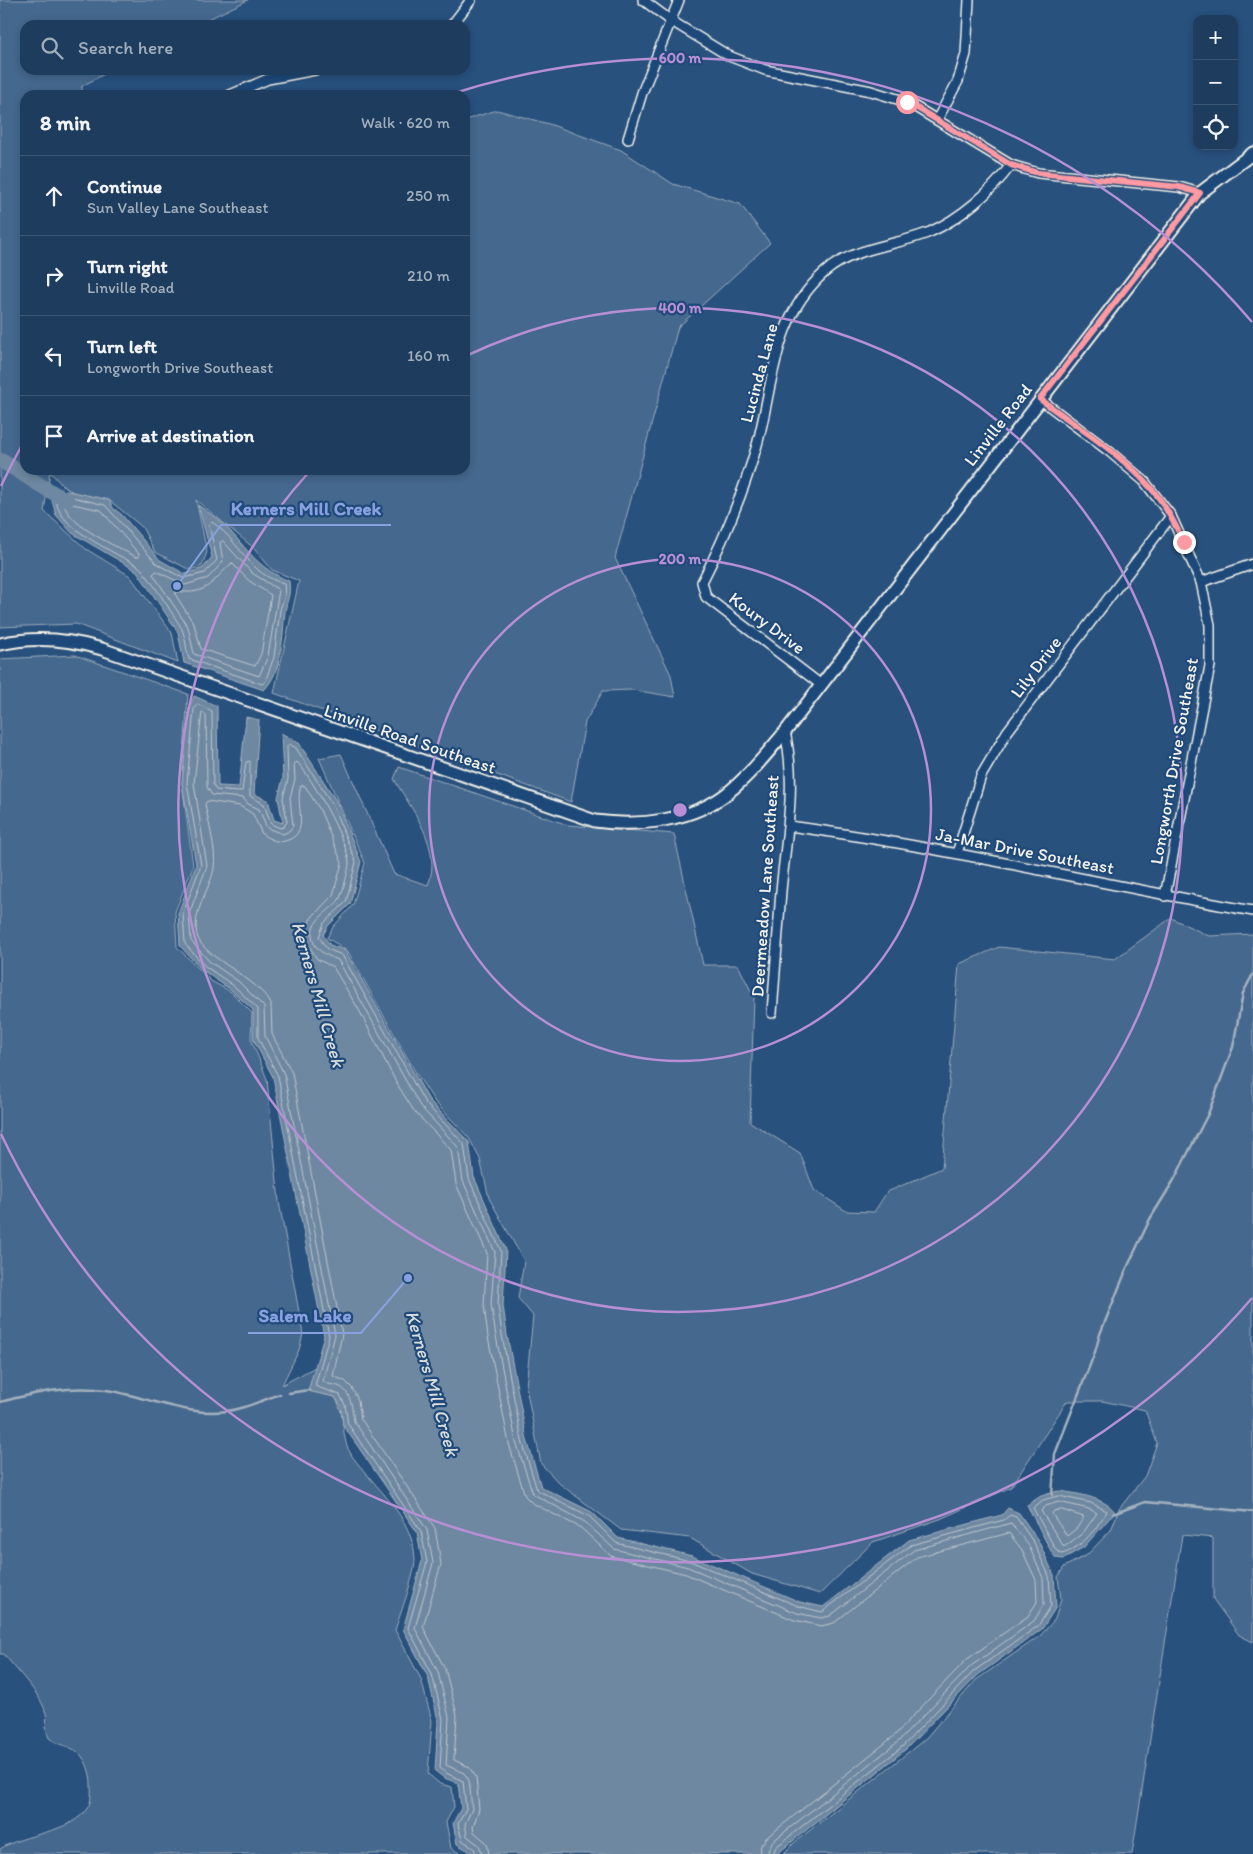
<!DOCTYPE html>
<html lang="en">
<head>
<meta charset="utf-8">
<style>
	body { margin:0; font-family:Itim,sans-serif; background:#2b4867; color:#f1f3f6 }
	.controls { position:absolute; right:15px; top:15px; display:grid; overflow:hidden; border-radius:10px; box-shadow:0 2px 8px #0003 }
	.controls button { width:45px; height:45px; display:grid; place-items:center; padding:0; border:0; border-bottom:1px solid #3c5673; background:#1e3d5e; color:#f1f3f6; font:25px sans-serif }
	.stop { position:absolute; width:15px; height:15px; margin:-11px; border:4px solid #ff9aa2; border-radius:50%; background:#fff }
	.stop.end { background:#ff9aa2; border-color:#fff; box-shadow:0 1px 5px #0008 }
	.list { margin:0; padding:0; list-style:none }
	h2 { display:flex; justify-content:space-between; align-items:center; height:65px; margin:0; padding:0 20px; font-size:21px }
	h2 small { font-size:16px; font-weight:400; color:#a1aebc }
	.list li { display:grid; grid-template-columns:32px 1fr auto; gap:15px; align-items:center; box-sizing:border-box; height:80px; padding:0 20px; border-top:1px solid #3c5673 }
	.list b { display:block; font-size:19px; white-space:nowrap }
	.list p { margin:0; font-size:16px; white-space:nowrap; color:#a1aebc }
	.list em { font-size:16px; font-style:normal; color:#a1aebc }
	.icon { flex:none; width:28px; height:28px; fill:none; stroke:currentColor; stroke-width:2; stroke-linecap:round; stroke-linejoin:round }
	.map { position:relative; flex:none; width:1253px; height:1854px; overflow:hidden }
	.search { position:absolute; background:#1e3d5e; box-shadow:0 2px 8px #0003; left:20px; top:20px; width:450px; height:55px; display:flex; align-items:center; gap:12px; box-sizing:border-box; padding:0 18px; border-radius:15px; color:#a1aebc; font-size:19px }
	.panel { position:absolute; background:#1e3d5e; box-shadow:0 2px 8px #0003; left:20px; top:90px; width:450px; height:385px; border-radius:15px }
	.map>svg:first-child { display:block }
	.green { fill:#45688e; stroke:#9cacbb }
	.water { fill:#6e88a2; stroke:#a4b2be }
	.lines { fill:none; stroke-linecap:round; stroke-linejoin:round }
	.shore { stroke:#bec7cc; stroke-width:1 }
	.stream { stroke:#a4b2be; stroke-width:2.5 }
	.river { stroke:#6e88a2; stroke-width:15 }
	.street-casing { stroke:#f4f1e8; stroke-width:12 }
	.secondary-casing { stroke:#f4f1e8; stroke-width:15 }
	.street { stroke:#1f4a7a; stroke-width:9 }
	.secondary { stroke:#1f4a7a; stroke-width:11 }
	.route { stroke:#ff9aa2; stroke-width:6 }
	.ring { fill:none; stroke:#b88ed4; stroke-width:2.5 }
	.labels { text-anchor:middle; stroke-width:4.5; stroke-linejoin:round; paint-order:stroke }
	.street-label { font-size:18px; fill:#f4f1e8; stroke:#1f4a7a }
	.water-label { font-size:19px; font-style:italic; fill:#d9dcda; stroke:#1f4a7a }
	.centre { fill:#b88ed4; stroke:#1f4a7a; stroke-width:2.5 }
	.ring-label { font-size:15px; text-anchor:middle; font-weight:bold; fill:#b88ed4; stroke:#1f4a7a; stroke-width:4.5; stroke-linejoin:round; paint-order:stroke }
	.leader { fill:none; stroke:#88a0e0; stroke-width:2 }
	.callout-dot { fill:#88a0e0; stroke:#1f4a7a; stroke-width:2 }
	.callout-label { font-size:19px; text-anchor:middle; font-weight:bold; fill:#88a0e0; stroke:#1f4a7a; stroke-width:4.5; stroke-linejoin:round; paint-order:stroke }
</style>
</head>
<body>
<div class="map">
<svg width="1253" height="1854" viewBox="0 0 1253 1854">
	<rect width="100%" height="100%" fill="#28517e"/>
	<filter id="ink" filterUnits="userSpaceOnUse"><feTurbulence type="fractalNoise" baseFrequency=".02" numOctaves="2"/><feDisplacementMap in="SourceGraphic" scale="10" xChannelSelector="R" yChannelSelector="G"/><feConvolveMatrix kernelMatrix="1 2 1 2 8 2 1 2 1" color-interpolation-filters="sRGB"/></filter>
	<g filter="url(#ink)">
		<!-- green -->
		<g class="green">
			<path d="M0,0H248L196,25H25V70H112L82,86V95H25V470H465V120L497,110L549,124L621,150L673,184L740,204L770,243L678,327L615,558L671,675L675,697L633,690L603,691L585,722L571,802L274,693L299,581L272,570L255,549L196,500L207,552L202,566L190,570L155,552L142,527L109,500L75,493L64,487L50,472L44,511L86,549L130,576L172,633L178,663L76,624L0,627Z"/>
			<path d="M75,655L188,694L182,783L193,866L175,912L177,947L211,981L231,992L252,1013L251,1039L267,1079L279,1202L303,1334L299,1350L282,1385L317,1366L308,1391L335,1397C346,1414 340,1439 352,1456C375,1488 413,1516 415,1559C416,1571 400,1615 395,1630L421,1679L432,1721L428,1774L440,1784L452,1787L454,1807L446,1822L451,1848L461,1854H0V1849C24,1833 73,1833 88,1807C92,1801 91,1792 91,1785C91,1774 87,1761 79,1753C71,1746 58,1745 49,1738L45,1726C55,1706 16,1671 4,1654H0V659Z"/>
			<path d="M341,754L394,874L428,885C443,848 412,810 394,779L399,767L568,825L674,834L703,965H738L754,997L750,1122L800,1153L814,1190L846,1211L874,1212L887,1192L942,1168L959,964L999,947L1115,959L1171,918L1209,936L1253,934V1642L1239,1635L1213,1599V1538L1182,1535L1132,1854H783L794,1843L925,1739L976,1680L1040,1636L1055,1619L1061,1599L1058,1577L1064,1567L1087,1555L1111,1530L1119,1509L1145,1476L1157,1443L1145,1410L1102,1401H1067L1011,1487L940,1519L873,1542L820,1594L752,1574L690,1538L621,1530L560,1484L541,1464L526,1387L533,1316L518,1298L524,1261L489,1198L480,1159L469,1138L435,1102L416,1073L347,950L327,938L333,927L353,905L365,863L319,758Z"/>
		</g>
		<!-- water -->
		<g class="water">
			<path d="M68,491L109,500L113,508L122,515L160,560L185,574L203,568L212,557L198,505C209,513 222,521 231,532C251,554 260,569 289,581C291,597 287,598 285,612C282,636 283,671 264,690L184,663L178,632L137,571L72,533L56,515L50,493Z"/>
			<path d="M194,696L217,706L218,786L239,787L246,717L259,720L254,794L268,800L274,820L283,823L278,798L283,778L281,733L299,743L337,802L361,862L350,904L328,926L323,935L330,945L345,950L429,1100L469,1142L474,1177L506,1250L503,1305L507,1335L527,1440L541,1487L592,1512L618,1538L692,1556L800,1602L823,1607L909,1540L1002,1515L1008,1508L1019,1513L1038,1540L1054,1575L1056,1607L1042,1629L978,1675L906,1749L777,1854H474L457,1844L453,1823L461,1808L458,1783L444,1778L435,1771L438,1720L428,1677L403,1629L422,1561L417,1532L343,1425L341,1406L335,1397L308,1391L324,1336L273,1077L253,1039V1010L231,990L202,970L180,946L178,913L196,865L182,783L189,708Z"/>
			<path d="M1058,1491C1075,1493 1104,1497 1115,1512L1084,1547L1063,1559L1056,1558L1052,1553L1027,1505L1041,1496Z"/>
		</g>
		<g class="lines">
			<!-- shore -->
			<g class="shore">
				<path d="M68,496L105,505L157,564L183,578L205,573L217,560L209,525L212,522C230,534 240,553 256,568C264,576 274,580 284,584L285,595L280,610L274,657L265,682L262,684L189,659C186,650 186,638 182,629C176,619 146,571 138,566C119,554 50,525 57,497Z"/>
				<path d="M67,503L101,510L139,554V557H136C116,546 71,527 64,505Z"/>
				<path d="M223,541L252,573L279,590L268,656L259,676L194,654L188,627L153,574L156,571L185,585L208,578L223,562L220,543Z"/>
				<path d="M232,563L248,580L271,595L261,654L255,666L201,649L194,624L175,594L177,591C208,597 214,578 232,563Z"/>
				<path d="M1059,1496L1091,1503L1107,1511C1097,1528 1082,1548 1062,1554L1056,1550L1033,1508L1043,1500Z"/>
				<path d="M1059,1502L1089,1509L1097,1513L1083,1533L1064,1547L1041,1511L1046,1506Z"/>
				<path d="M1062,1510L1084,1517L1077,1528L1067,1536L1052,1514L1054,1511Z"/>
				<path d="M476,1854L474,1848L462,1840L458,1824L466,1809L463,1781L446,1773L440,1768L443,1719L432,1674L408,1628L427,1562L421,1531L348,1424L345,1405L340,1395L315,1386L329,1336L278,1076L258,1038V1009L234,986L205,966L185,944L183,913L201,865L187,783L194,709L197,704L212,711L213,785L216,790L237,792L242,791L246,762L250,761V796L264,804L271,824L280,828L284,827L287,822L283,798L288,779L287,746L289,744L296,748L332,804L356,862L346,902L324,923L319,937L327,949L342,955L425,1103L464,1144L469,1179L501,1251L498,1305L502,1335L522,1441L537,1490L589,1516L616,1543L690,1561L798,1606L822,1612L911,1545L1004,1520L1010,1515L1016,1517L1034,1543L1049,1576L1051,1606L1038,1626L974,1671L903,1746L776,1847L773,1854"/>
				<path d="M482,1854L479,1845L467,1836L465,1824L472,1809L469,1780L464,1773L446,1765L449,1717L438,1672L415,1628L433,1563L427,1530L354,1421C352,1410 352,1391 338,1386C333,1384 328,1385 323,1381L335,1335L284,1074L265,1036L264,1007L238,981L210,962L191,941L189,914L207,866L194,783L202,712L206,715L207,787L212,795L243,798L248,804L259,809L267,828L283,834L289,831L293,826L290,798L295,779L294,764L297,762C310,774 349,845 349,863C349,869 342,895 339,900C331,910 311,920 312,935C313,951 327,955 338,960L420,1106L458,1147L463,1181L495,1252L491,1305L496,1336L516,1442L533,1494L585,1522L614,1549L688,1567L797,1613L821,1618L830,1616L914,1550L1011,1523L1029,1546L1043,1578L1044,1604L1034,1621L971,1666L899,1741L772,1842L767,1854"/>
				<path d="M489,1854L487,1843L474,1832L473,1827L479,1809L476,1777L469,1767L454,1760L457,1715L445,1669L423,1627L441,1564L435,1528L361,1419L358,1400L352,1388L345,1381L333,1376L342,1334L292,1073L272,1034L271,1004C258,978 205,958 198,938C190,913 210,891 214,868C217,852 208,821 205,804L207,801L240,806L253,814L262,834C269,839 279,844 288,840C311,832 294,803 301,786H305L320,810L342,863L333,895L312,917L305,929L306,941L317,959L333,967L359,1010L397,1084L414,1111L451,1150L456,1184L487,1253L484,1305L488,1337L509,1444L525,1496L532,1503L581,1528L611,1556L686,1574L794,1620L821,1626L834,1623L917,1557L1009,1533L1022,1550L1036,1580L1037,1602L1028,1616L966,1660L894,1736L766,1838L761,1845L759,1854"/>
			</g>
			<!-- stream -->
			<g class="stream">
				<path d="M289,1393L309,1390"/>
				<path d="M0,1402C35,1393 69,1385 106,1390C146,1396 191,1419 233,1410C249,1407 265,1399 280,1394"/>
				<path d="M1052,1495L1055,1454L1095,1352L1100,1334L1127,1268L1150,1219L1174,1180L1208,1114L1233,1047L1243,993L1253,974"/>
				<path d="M1113,1514L1145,1502L1253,1512"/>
			</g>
			<!-- river -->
			<path class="river" d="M0,460C23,473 43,489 67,500"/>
			<!-- street casing -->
			<g class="street-casing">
				<g id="street">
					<path d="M643,0L670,20L729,56L765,70L871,91L907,102L1011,165L1038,173L1179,187L1200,193"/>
					<path d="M452,25L471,0"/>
					<path d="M230,95L268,79L315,70"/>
					<path d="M938,118L958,81L966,54L969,0"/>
					<path d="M628,139L642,93L679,0"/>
					<path d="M1040,399L1110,452L1144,481L1171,516L1201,582L1210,625V666L1165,896"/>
					<path d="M1201,582L1253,564"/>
					<path d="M820,684L706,597L702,582C725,537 743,494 757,445C774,383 772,319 825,272C853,247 896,246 930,232C961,218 991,192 1011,165"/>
					<path d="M789,826C945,847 1098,884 1253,911"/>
					<path d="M957,853L981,776L1007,732L1171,516"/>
					<path d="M772,1013C775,972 778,931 781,891C786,838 797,784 785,732"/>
				</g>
			</g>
			<!-- secondary casing -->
			<g class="secondary-casing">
				<path id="secondary" d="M0,644C35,636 68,639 102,649L595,821C640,827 694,821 730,791C751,774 768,752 785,732L1200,193L1253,153"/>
			</g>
			<!-- street -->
			<use href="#street" class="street"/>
			<!-- secondary -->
			<use href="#secondary" class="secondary"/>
		</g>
	</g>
	<g class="lines" filter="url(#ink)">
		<!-- route -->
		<path class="route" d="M907,102L1011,165L1028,170L1038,173L1179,187L1200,193L1040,399C1080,429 1129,458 1159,498C1169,512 1176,527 1184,542"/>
	</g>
	<!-- distance rings -->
	<g class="ring">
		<circle cx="680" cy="810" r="251"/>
		<path d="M468 355A502 502 0 1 1 310 471"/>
		<path d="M1252 1298A752 752 0 0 1 1 1134M1 486A752 752 0 0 1 22 445M448 95A752 752 0 0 1 1252 322"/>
	</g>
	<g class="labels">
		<!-- street labels -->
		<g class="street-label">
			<text transform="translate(759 373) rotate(-75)" y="6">Lucinda Lane</text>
			<text transform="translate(998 425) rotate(-52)" y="6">Linville Road</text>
			<text transform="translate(767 623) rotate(37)" y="6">Koury Drive</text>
			<text transform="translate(1036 667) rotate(-53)" y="6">Lily Drive</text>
			<text transform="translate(410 739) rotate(19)" y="6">Linville Road Southeast</text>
			<text transform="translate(1174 761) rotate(-80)" y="6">Longworth Drive Southeast</text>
			<text transform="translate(1025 851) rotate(11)" y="6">Ja-Mar Drive Southeast</text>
			<text transform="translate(765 886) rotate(-86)" y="6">Deermeadow Lane Southeast</text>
		</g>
		<!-- water labels -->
		<g class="water-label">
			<text transform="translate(319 994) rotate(74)" y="7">Kerners Mill Creek</text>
			<text transform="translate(433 1383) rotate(74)" y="7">Kerners Mill Creek</text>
		</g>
	</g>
	<circle cx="680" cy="810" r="8" class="centre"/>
	<g class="ring-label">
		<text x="680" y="63">600 m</text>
		<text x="680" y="313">400 m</text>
		<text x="680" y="564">200 m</text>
	</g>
	<!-- callouts -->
	<path class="leader" d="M177 586L221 525H391M408 1278L361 1333H248"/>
	<g class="callout-dot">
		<circle cx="177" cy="586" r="5"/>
		<circle cx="408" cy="1278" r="5"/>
	</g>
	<g class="callout-label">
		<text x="306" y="515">Kerners Mill Creek</text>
		<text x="305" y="1322">Salem Lake</text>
	</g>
</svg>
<div class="controls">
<button>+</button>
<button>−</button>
<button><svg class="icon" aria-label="locate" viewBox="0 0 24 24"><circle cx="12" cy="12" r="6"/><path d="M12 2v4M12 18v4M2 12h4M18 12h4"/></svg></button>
</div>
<div class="stop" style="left:907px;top:102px"></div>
<div class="stop end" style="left:1184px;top:542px"></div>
<div class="search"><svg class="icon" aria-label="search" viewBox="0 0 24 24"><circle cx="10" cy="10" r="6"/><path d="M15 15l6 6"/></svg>Search here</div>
<section class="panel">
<h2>8 min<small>Walk · 620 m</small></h2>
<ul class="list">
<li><svg class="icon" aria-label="ahead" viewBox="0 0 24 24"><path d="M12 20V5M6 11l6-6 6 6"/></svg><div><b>Continue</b><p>Sun Valley Lane Southeast</p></div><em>250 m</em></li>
<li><svg class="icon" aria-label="right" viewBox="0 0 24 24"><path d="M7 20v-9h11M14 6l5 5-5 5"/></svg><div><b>Turn right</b><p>Linville Road</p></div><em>210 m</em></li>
<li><svg class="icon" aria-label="left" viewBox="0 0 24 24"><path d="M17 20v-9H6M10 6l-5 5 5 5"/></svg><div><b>Turn left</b><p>Longworth Drive Southeast</p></div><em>160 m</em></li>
<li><svg class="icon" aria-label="arrive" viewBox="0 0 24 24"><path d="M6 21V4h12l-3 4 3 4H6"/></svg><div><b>Arrive at destination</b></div></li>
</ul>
</section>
</div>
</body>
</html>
